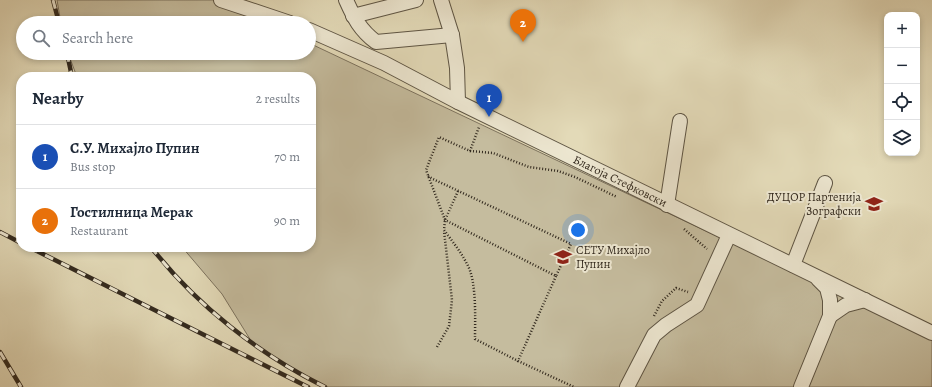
<!DOCTYPE html>
<html lang="en">
<head>
<meta charset="utf-8">
<style>
	body { margin:0; font-family:Alegreya,serif; background:#f6f6f7; color:#1f2937 }
	.controls { position:absolute; right:12px; top:12px; display:grid; overflow:hidden; border-radius:8px; box-shadow:0 2px 6px #0003 }
	.controls button { width:36px; height:36px; display:grid; place-items:center; padding:0; border:0; border-bottom:1px solid #e0e1e3; background:#fff; color:#1f2937; font:20px sans-serif }
	.you { position:absolute; left:578px; top:230px; width:14px; height:14px; margin:-10px; border:3px solid #fff; border-radius:50%; background:#1a73e8; box-shadow:0 0 0 6px #1a73e833 }
	.badge { display:grid; place-items:center; width:26px; height:26px; border-radius:50%; background:#8f2418; color:#fff; font-size:13px; font-weight:700 }
	.pin { position:absolute; translate:-50% -33px; filter:drop-shadow(0 1px 2px #0008) }
	.pin::after { content:''; position:absolute; top:21px; width:14px; height:12px; background:inherit; clip-path:polygon(0 0,100% 0,50% 100%) }
	.list { margin:0; padding:0; list-style:none }
	h2 { display:flex; justify-content:space-between; align-items:center; height:52px; margin:0; padding:0 16px; font-size:17px }
	h2 small { font-size:13px; font-weight:400; color:#747a83 }
	.list li { display:grid; grid-template-columns:26px 1fr auto; gap:12px; align-items:center; box-sizing:border-box; height:64px; padding:0 16px; border-top:1px solid #e0e1e3 }
	.list b { display:block; font-size:15px; white-space:nowrap }
	.list p { margin:0; font-size:13px; white-space:nowrap; color:#747a83 }
	.list em { font-size:13px; font-style:normal; color:#747a83 }
	.icon { flex:none; width:22px; height:22px; fill:none; stroke:currentColor; stroke-width:2; stroke-linecap:round; stroke-linejoin:round }
	.map { position:relative; flex:none; width:932px; height:387px; overflow:hidden }
	.search { position:absolute; background:#fff; box-shadow:0 2px 6px #0003; left:16px; top:16px; width:300px; height:44px; display:flex; align-items:center; gap:10px; box-sizing:border-box; padding:0 14px; border-radius:22px; color:#747a83; font-size:15px }
	.panel { position:absolute; background:#fff; box-shadow:0 2px 6px #0003; left:16px; top:72px; width:300px; height:180px; border-radius:16px }
	.map>svg:first-child { display:block }
	.green { fill:#c5bc9e; stroke:#7c725e }
	.lines { fill:none; stroke-linecap:round; stroke-linejoin:round }
	.minor-casing { stroke:#5e5544; stroke-width:16 }
	.path { stroke:#32291e; stroke-width:2.5; stroke-dasharray:1 2; stroke-linecap:butt }
	.minor { stroke:#ede7d1; stroke-width:14 }
	.rail-casing { stroke:#32291e; stroke-width:4.5 }
	.rail { stroke:#ede7d1; stroke-width:3; stroke-dasharray:9; stroke-linecap:butt }
	.labels { text-anchor:middle; stroke-width:4; stroke-linejoin:round; paint-order:stroke }
	.street-label { font-size:12px; fill:#32291e; stroke:#ede7d1 }
	.poi-label { font-size:12px; fill:#32291e; stroke:#ede7d1; text-anchor:end }
</style>
</head>
<body>
<div class="map">
<svg width="932" height="387" viewBox="0 0 932 387">
	<rect width="100%" height="100%" fill="#e3dab8"/>
	<filter id="stains"><feTurbulence type="fractalNoise" baseFrequency=".005" numOctaves="4"/><feColorMatrix values="0 0 0 0 .2 0 0 0 0 .09 0 0 0 0 .02 0 0 0 .5 -.17"/></filter>
	<radialGradient id="worn" r=".72"><stop offset=".6" stop-color="#630" stop-opacity="0"/><stop offset="1" stop-color="#630" stop-opacity=".3"/></radialGradient>
	<!-- green -->
	<g class="green">
		<path d="M57,0H218L267,23H61Z"/>
		<path d="M309,43L932,338V387H325L309,379L253,344L222,294L182,247H311V77H77L68,53H309Z"/>
	</g>
	<g class="lines">
		<!-- minor casing -->
		<g class="minor-casing">
			<g id="minor">
				<path d="M221,0L290,23"/>
				<path d="M346,0C354,18 360,30 376,42L452,35"/>
				<path d="M441,0L452,35L457,68L458,102"/>
				<path d="M353,16L416,0"/>
				<path id="s1" d="M309,30L384,63L458,102L932,333"/>
				<path d="M667,205L680,121"/>
				<path d="M793,265L825,183"/>
				<path d="M830,316L846,305L865,300"/>
				<path d="M627,387L654,335L666,325L697,305L729,235"/>
				<path d="M801,387L830,316V300L827,288L818,279"/>
			</g>
		</g>
		<!-- path -->
		<g class="path">
			<path d="M470,151L493,153L529,167L558,171L575,177L617,197"/>
			<path d="M428,176L433,179L571,244L556,276L445,220L426,170L439,137L470,151L479,127"/>
			<path d="M458,191L445,220L444,230C452,241 461,252 467,264C477,281 475,319 475,339L518,361"/>
			<path d="M684,229L707,249"/>
			<path d="M556,276L518,361L574,387"/>
			<path d="M654,316L662,301L676,288L688,292"/>
			<path d="M437,347L449,326L452,300L444,231"/>
		</g>
		<!-- minor -->
		<use href="#minor" class="minor"/>
		<!-- rail casing -->
		<g class="rail-casing">
			<g id="rail">
				<path d="M53,0L59,23"/>
				<path d="M67,53L72,77"/>
				<path d="M0,232L21,243"/>
				<path d="M29,247L308,387"/>
				<path d="M151,247C197,306 259,354 325,387"/>
				<path d="M0,352L21,387"/>
			</g>
		</g>
		<!-- rail -->
		<use href="#rail" class="rail"/>
	</g>
	<!-- icons -->
	<defs>
		<g id="school-bare" transform="scale(1.38)"><path d="M0-5L7-2L0 1L-7-2ZM-4 1L0 2.5L4 1V4Q0 6-4 4Z" fill="#8f2418" stroke="#ede7d1" stroke-width="2.5" paint-order="stroke"/></g>
	</defs>
	<g fill-rule="evenodd">
		<use href="#school-bare" x="874" y="204"/>
		<use href="#school-bare" x="563" y="257"/>
	</g>
	<g class="labels">
		<!-- street labels -->
		<g class="street-label">
			<text dy="4" stroke="none"><textPath href="#s1" startOffset="346">Благоја Стефковски</textPath></text>
		</g>
		<!-- poi labels -->
		<g class="poi-label">
			<text x="861" y="201">ДУЦОР Партенија<tspan x="861" dy="14">Зографски</tspan></text>
			<text x="576" y="254" text-anchor="start">СЕТУ Михајло<tspan x="576" dy="14">Пупин</tspan></text>
		</g>
	</g>
	<rect width="100%" height="100%" filter="url(#stains)"/>
	<rect width="100%" height="100%" fill="url(#worn)"/>
</svg>
<div class="controls">
<button>+</button>
<button>−</button>
<button><svg class="icon" aria-label="locate" viewBox="0 0 24 24"><circle cx="12" cy="12" r="6"/><path d="M12 2v4M12 18v4M2 12h4M18 12h4"/></svg></button>
<button><svg class="icon" aria-label="layers" viewBox="0 0 24 24"><path d="M12 4l9 5-9 5-9-5zM3 14l9 5 9-5"/></svg></button>
</div>
<div class="you"></div>
<div class="pin badge" style="left:489px;top:117px;background:#1a4fb4">1</div>
<div class="pin badge" style="left:523px;top:42px;background:#e8710a">2</div>
<div class="search"><svg class="icon" aria-label="search" viewBox="0 0 24 24"><circle cx="10" cy="10" r="6"/><path d="M15 15l6 6"/></svg>Search here</div>
<section class="panel">
<h2>Nearby<small>2 results</small></h2>
<ul class="list">
<li><span class="badge" style="background:#1a4fb4">1</span><div><b>С.У. Михајло Пупин</b><p>Bus stop</p></div><em>70 m</em></li>
<li><span class="badge" style="background:#e8710a">2</span><div><b>Гостилница Мерак</b><p>Restaurant</p></div><em>90 m</em></li>
</ul>
</section>
</div>
</body>
</html>
